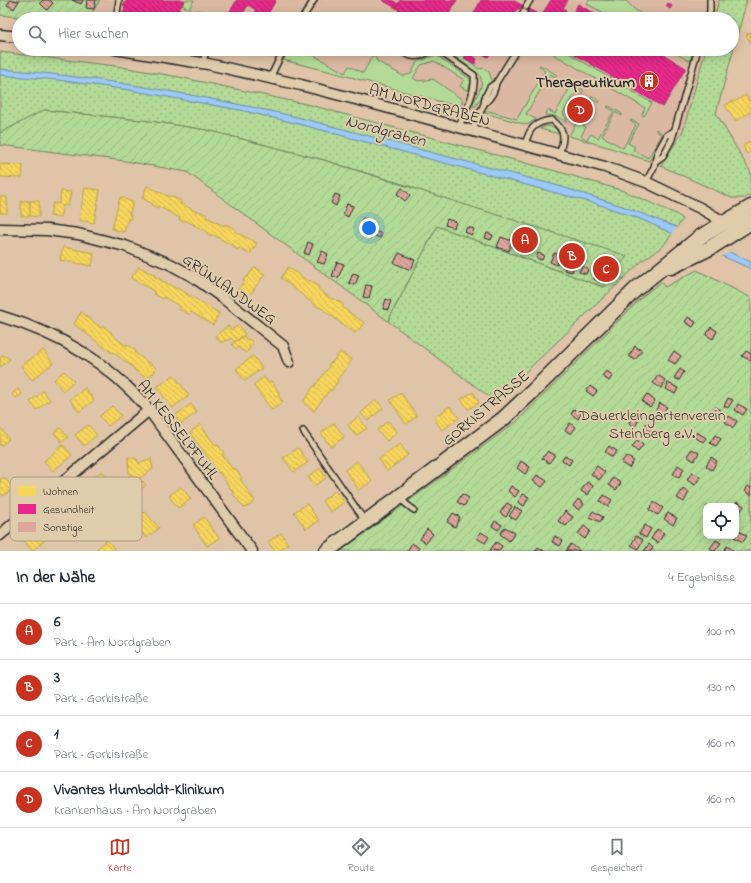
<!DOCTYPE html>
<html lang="de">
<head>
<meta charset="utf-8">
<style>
	body { margin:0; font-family:"Indie Flower",sans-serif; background:#f6f6f7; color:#1f2937 }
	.controls { position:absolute; right:12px; bottom:12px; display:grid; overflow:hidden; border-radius:8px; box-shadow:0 2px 10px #0003 }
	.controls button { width:36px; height:36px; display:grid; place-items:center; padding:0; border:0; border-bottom:1px solid #e0e1e3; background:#fff; color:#1f2937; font:20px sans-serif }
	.you { position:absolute; left:369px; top:228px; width:14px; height:14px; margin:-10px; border:3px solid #fff; border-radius:50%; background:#1a73e8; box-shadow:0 0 0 6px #1a73e833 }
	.badge { display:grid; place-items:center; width:26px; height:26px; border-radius:50%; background:#c8321e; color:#fff; font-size:13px; font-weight:700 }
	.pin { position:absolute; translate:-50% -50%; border:2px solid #fff; box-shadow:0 1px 4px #0006 }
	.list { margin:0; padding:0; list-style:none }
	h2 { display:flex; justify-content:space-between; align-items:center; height:52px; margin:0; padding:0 16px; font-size:17px }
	h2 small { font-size:13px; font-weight:400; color:#747a83 }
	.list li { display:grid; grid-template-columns:26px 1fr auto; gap:12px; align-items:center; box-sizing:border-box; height:56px; padding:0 16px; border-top:1px solid #e0e1e3 }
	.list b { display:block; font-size:15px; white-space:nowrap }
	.list p { margin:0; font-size:13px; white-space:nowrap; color:#747a83 }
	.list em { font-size:13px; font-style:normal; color:#747a83 }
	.icon { flex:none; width:22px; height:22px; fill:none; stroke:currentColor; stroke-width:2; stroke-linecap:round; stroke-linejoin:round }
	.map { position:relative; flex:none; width:751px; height:551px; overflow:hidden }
	.search { position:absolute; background:#fff; box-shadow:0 2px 10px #0003; left:12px; right:12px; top:12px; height:44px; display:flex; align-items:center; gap:10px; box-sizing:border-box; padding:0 14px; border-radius:22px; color:#747a83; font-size:15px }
	.sheet { height:276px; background:#fff }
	nav { display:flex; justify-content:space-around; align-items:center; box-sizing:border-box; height:56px; border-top:1px solid #e0e1e3; background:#fff; font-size:11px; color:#747a83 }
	nav a { display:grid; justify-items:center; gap:2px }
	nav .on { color:#c8321e }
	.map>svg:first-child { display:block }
	.built { fill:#dbb8a1 }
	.grass { fill:#b3da96; stroke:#6f8260 }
	.park { fill:url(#park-dots); stroke:#6f8260 }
	.garden { fill:url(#garden-furrows); stroke:#6f8260; fill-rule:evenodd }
	.water { fill:#9bcaf6; stroke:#6e8aa5 }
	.pier { fill:#dfc4a7 }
	.homes { fill:url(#homes-back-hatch); stroke:#b9a24d }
	.health { fill:url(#health-back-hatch); stroke:#af2a6e }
	.building { fill:url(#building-back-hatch); stroke:#2b2b2b }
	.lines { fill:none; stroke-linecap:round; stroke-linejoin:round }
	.lane-casing { stroke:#2b2b2b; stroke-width:8 }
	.street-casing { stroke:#2b2b2b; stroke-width:13 }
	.secondary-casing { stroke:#2b2b2b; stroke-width:17 }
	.lane { stroke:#dfccaa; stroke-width:5 }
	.street { stroke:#dfccaa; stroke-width:10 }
	.secondary { stroke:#dfccaa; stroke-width:14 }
	.labels { text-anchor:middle; stroke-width:4; stroke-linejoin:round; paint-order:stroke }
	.poi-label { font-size:16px; font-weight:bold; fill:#2b2b2b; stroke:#dfccaa; text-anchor:end }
	.street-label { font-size:16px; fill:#2b2b2b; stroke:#dfccaa }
	.park-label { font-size:16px; fill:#393c36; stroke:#dfccaa }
	.water-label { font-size:17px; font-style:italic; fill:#363b3f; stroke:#dfccaa }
	.key { fill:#dfccaa; stroke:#a99c84; stroke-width:1 }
	.key-label { font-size:11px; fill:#2b2b2b }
</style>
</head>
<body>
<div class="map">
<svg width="751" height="551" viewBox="0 0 751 551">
	<defs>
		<pattern id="park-dots" width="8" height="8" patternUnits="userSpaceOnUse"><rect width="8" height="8" fill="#b3da96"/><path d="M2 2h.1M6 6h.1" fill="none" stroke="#9abb81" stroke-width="1.8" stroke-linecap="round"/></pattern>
		<pattern id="garden-furrows" width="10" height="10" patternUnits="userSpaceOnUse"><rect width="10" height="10" fill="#b3da96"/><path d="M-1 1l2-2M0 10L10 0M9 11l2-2" fill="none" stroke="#9abb81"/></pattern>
		<pattern id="homes-back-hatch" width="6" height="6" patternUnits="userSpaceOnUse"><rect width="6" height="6" fill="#f6d55c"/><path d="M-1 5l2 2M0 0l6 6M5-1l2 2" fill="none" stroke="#d3b750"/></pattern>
		<pattern id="health-back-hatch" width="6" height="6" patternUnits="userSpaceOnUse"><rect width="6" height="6" fill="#e7298a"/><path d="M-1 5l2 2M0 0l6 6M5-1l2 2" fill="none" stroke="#bb2371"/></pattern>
		<pattern id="building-back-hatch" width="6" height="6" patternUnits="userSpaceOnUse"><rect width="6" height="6" fill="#dfa69a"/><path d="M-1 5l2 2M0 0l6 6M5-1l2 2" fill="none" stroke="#b5877e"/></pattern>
	</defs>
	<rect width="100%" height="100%" fill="#dfc4a7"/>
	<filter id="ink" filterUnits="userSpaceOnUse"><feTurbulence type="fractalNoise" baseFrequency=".025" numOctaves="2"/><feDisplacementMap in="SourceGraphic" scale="8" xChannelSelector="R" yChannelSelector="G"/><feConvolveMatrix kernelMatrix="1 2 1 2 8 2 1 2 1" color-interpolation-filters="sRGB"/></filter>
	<g filter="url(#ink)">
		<!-- built -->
		<g class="built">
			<path d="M100,0H719L714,19H88Z"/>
			<path d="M230,49H706L683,131L661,166L611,148L332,72Z"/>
		</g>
		<!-- grass -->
		<g class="grass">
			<path d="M185,0H194L189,9L182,5Z"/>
			<path d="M589,0L626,1L634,9L649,19H616L587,4Z"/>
			<path d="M197,10L206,12L209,16V19H201L202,17L193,13Z"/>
			<path d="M290,49H303L345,73L349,66L363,73L373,55L375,57L377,61L403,76L411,74L417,62L436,55L469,78L471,81L468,91L460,86L464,80L434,61L421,65L413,78L418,81L433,79L463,100L460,107L332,72L283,60Z"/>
			<path d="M444,49H465L470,53L465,58L479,69L484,68L489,72L492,80L475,107L473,105C476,94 486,86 479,74Z"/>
			<path d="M545,49H562L652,103L644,116L642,115L645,108Z"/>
			<path d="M669,49H689L693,53L689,61Z"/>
			<path d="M540,65L557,75L556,77L550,74L526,114L536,119L527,125L485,113V112L489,111L517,119L545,71L539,66Z"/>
			<path d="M567,81L583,90V93L577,90L563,113L567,121L566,123C560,117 553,115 545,115L548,110L555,114L571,86L565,82Z"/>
			<path d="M592,96L600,101L599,103L593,99L579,122L586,127L581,136L587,140L591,134L598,138L614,111L607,107L609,106L622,114V116L615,112L602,136L623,148L636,125L630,121L631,120L639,124L628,143L635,147L633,150L648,158L662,135L656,131V129L663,134L664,135L649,161L611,148L569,136Z"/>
			<path d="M547,126L555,128L559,134L540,129Z"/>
		</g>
		<!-- park -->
		<g class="park">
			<path d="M719,0H747L716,113L751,173V194L745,198H732L661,166L683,131L706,49H732V19H714Z"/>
			<path d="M0,52L116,66L179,77L310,105L563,173L624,191L676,214L683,219L663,246L642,261L495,401L388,321L437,226L603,287L412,187L324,160L207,130L150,121L45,110L0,133Z"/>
		</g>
		<!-- garden -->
		<g class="garden">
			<path d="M0,0H100L88,19H40L0,15Z"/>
			<path d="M44,110L150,121L207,130L324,160L627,256L603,287L437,226L388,321L187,172L125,161L0,145V133Z"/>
			<path d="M697,270L751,298V551H341L516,422L644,295L661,282L665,287ZM706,506H736V536H706Z"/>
		</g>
		<!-- water -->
		<path class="water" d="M0,69C100,77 199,95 297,117L559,186L622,206L676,227L751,262V269L638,218L597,204L299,124L240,110L129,90L58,80L0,75Z"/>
		<!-- pier -->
		<path class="pier" d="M678,226L732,251L720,257L671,235Z"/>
		<!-- homes -->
		<g class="homes">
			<path d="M751,32V43L746,35Z"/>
			<path d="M746,95L751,103V112L735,121L725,105L733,101L734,102Z"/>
			<path d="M751,141V151L747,154L743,146Z"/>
			<path d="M0,164L23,165L22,178L0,177Z"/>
			<path d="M147,186L170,197L171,196L181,201L180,203L197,212V210L207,215L206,217L224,226L225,224L235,229L234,231L257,243L254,249L253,248L250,254L238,248V250L234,248V246L211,234V236L207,234V232L185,220L184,222L179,219L180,218L158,206L157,208L152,205L153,204L142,198Z"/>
			<path d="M85,188L100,190L94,223L79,220Z"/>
			<path d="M61,191L71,192L68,206L63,205L60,218L50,216L53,203L59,204Z"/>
			<rect x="0" y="197" width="7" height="16"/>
			<path d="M120,197L133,202L129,215H131L130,219H128L124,232L112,229Z"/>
			<rect x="21" y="201" width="9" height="15"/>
			<path d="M30,201H39V217L30,216Z"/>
			<path d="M63,247L94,253L92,266L60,260Z"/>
			<path d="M139,267L155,275L154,276L177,289V288L219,313L213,325L191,312L189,314L179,309L181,307L164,297L163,299L153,293L154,291L131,278Z"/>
			<path d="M255,267L265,274L246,300L236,292L244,281L243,280L246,277H247Z"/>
			<path d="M288,267L309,282L310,280L319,287L318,289L333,300L334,298L344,305L342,307L364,323L360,328L355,333L344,325L343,326L340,323H341L320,307L319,308L281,278Z"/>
			<path d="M81,312L101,328L103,326L112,333L111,334L126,346L127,344L136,351L135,353L156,368L153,374L152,373L148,379L133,369L134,368L113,352L112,353L74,324Z"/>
			<path d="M239,325L245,334L235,342L231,338L226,341L225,340L221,343L215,336L228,326L231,330Z"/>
			<path d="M244,336L247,340L249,339L253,343L249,347L250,349L245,353L243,350L242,351L239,347L236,349L232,344Z"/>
			<path d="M43,350L53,363L32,380L21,366Z"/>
			<path d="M340,352L352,360L337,380L338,381L331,391L330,389L314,411L303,402L311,391H310L313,387H314L329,367L328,366L331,362L332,363Z"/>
			<path d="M3,355L10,359L0,367V358Z"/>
			<path d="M253,356L262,368L245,381L236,369Z"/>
			<path d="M64,371L74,381L63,391L54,380Z"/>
			<path d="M174,375L189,396L172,408L157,387Z"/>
			<path d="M264,377L268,383L271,381L280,393L278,395L283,402L272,410L253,385Z"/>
			<path d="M85,388L94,400L79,412L70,400Z"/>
			<path d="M18,389L22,394L16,398L12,394Z"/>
			<path d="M43,391L50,400L37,410L30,402Z"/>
			<path d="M473,392L479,403L468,409L461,399Z"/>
			<path d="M401,393L417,416L406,424L390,400Z"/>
			<path d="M376,400L383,408L368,421L361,413Z"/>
			<path d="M191,404L197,412L181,424L175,416Z"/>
			<path d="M112,406L121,416L108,426L100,416Z"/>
			<path d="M450,406L459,418L442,430L434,418Z"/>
			<path d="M358,417L367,428L356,436L348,425Z"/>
			<path d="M388,421L397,432L387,441L377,430Z"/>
			<path d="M334,423L344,437L331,447L321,433Z"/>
			<path d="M200,424L215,445L217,444L224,453L222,454L233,470L235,468L242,478L240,479L255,501L250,505L244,508L236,497H235L233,494L234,493L219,472L218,473L215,469L216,468L190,433Z"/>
			<path d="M88,425L97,435L84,446L75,435Z"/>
			<path d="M0,427L9,439L0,446Z"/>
			<path d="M60,428L68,437L62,442L54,433Z"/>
			<path d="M400,444L408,455L387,471L379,459Z"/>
			<path d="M63,445L72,455L53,471L44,461Z"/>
			<path d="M298,448L308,462L294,472L283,458Z"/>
			<path d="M128,457L137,459L139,464L143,461L151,459L153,469L138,479L129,474Z"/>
			<path d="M357,461L372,481L359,490L345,470Z"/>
			<path d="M320,468L326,478L314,486L308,477Z"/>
			<path d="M102,471L113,484L94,499L89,492L95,487L90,480Z"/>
			<path d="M4,477L13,488L3,496L0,492V480Z"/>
			<path d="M143,481L146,485L141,489L138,485Z"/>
			<path d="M181,487L191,499L178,508L169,496Z"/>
			<path d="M335,491L344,502L331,512L322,501Z"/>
			<path d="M307,504L319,521L306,529L294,512Z"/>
			<path d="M145,512L159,528L146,538L133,522Z"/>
			<path d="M204,517L219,538L207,546L193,525Z"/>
			<path d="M35,530L44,541L32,551L23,540Z"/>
			<path d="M281,533L288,544L279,551H275L268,542Z"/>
			<path d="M107,540L116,551H97L96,550Z"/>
		</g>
		<!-- health -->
		<g class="health">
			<path d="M127,0H185L177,13L184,17L188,11L202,18L201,19H119L120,12L124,13L125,6L123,5Z"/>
			<path d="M237,0H276L265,19H251L256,10L248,5L240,19H225Z"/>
			<path d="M382,0H392L398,4L396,8Z"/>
			<path d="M400,0H457L446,19H403L396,15L399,10L396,8Z"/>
			<path d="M481,0H513L520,4L511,19H471Z"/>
			<path d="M551,0H568L563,8L566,10L560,19H536L517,8L520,4L541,16Z"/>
			<path d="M668,3L672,6L670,9L666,6Z"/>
			<path d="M578,4L603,19H570Z"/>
			<path d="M465,49H493L488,57L478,52L476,56L473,54L472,56L477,59L475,64L464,58L467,53L470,54V53Z"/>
			<path d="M566,49H654L686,68L663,107Z"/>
		</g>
		<!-- building -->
		<g class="building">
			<path d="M11,0L19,1L14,9L7,5Z"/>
			<path d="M43,0H50L53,3L47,10L40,3Z"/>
			<path d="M72,0H83L81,4Z"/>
			<path d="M87,0H96L94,9L86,8Z"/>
			<path d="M402,188L410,195L405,201L397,194Z"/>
			<path d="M335,194L340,196L336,206L331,203Z"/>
			<path d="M347,204L353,206L348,217L343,214Z"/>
			<path d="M363,218L368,220L365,229L360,227Z"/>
			<path d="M447,219L456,222L454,228L445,225Z"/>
			<path d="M467,227L474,229L472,235L465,232Z"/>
			<path d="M372,230L382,234L380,238L370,234Z"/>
			<path d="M487,233L493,235L491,240L485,238Z"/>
			<path d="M501,237L512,241L509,251L497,247Z"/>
			<path d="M308,242L313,244L309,255L304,253Z"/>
			<path d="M521,245L528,247L526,252L520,250Z"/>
			<path d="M322,251L328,254L324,264L317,262Z"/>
			<path d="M399,253L415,260L411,270L394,263Z"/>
			<path d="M538,253L544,255L542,260L536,258Z"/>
			<path d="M554,253L560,255L557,265L550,262Z"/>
			<path d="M337,262L344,264L338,278L332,276Z"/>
			<path d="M567,263L574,266L572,272L564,270Z"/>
			<path d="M582,266L588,269L586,274L579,272Z"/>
			<path d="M353,273L359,275L355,285L349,283Z"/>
			<path d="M597,273L604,276L601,282L594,279Z"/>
			<path d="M366,285L372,286L369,298L363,297Z"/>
			<path d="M386,299L391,301L388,310L383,309Z"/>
			<path d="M688,317L696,322L693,327L685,322Z"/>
			<path d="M711,327L717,331L713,339L706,335Z"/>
			<path d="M635,346L642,351L635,360L629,356Z"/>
			<path d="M674,351L681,356L675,364L668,360Z"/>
			<path d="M746,351L751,354V361L742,356Z"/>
			<path d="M680,369L684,372L679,380L674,378Z"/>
			<path d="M606,371L613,375L609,381L602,376Z"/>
			<path d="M658,375L665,380L661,388L653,383Z"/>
			<path d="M668,383L678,388L675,394L666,389Z"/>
			<path d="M590,386L597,391L593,396L586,391Z"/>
			<path d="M647,394L655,401L650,407L642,401Z"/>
			<path d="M728,398L733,400L728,408L724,406Z"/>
			<path d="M660,403L667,407L660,417L654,413Z"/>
			<path d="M738,404L747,409L743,415L735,410Z"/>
			<path d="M715,407L722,411L717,419L710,415Z"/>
			<path d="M574,409L581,414L578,419L571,414Z"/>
			<path d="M729,416L737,421L733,428L725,422Z"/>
			<path d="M632,417L638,421L635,427L629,423Z"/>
			<path d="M647,422L654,426L650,432L644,428Z"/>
			<path d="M570,423L576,427L571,434L565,430Z"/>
			<path d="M697,432L706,438L703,442L694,437Z"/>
			<path d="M715,435L721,439L716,446L710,443Z"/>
			<path d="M637,440L643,445L638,452L632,447Z"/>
			<path d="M609,446L617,451L612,457L605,452Z"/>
			<path d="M692,449L699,453L694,461L687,456Z"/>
			<path d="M548,451L555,455L549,463L542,458Z"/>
			<path d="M565,456L572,460L569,465L562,460Z"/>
			<path d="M626,456L634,461L629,468L621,463Z"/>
			<path d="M711,457L717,461L712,470L706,466Z"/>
			<path d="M521,461L530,467L525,474L517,468Z"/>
			<path d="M678,465L684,469L679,478L673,474Z"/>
			<path d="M597,466L605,472L599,480L591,474Z"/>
			<path d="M692,472L700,477L695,485L687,480Z"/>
			<path d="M537,475L547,481L542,487L533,481Z"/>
			<path d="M613,478L621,483L616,490L609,485Z"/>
			<path d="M587,482L593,486L588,495L581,491Z"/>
			<path d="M511,486L519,491L515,497L508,491Z"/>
			<path d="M748,486L751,488V495L745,491Z"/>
			<path d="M683,489L689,492L684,502L677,498Z"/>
			<path d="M462,494L469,498L464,506L457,502Z"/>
			<path d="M523,494L529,497L524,506L518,502Z"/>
			<path d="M604,495L612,500L608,507L600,501Z"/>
			<path d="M578,499L584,504L579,510L573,506Z"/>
			<path d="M654,502L663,508L658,515L649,510Z"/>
			<path d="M737,502L744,506L739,514L736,511V506H734Z"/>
			<path d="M507,503L512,506L506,517L500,513Z"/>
			<path d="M515,507L522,511L516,520L509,516Z"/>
			<path d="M565,511L573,517L566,526L558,521Z"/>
			<path d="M593,511L603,517L600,522L589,517Z"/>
			<path d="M453,513L460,517L455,527L447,522Z"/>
			<path d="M668,513L677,518L673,525L664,519Z"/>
			<path d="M495,521L502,525L498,530L492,526Z"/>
			<path d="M645,525L651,529L646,538L639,534Z"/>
			<path d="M584,526L590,531L585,539L578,534Z"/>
			<path d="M505,527L515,533L509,541L500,534Z"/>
			<path d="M427,529L433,534L426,543L420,539Z"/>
			<path d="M657,529L664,533L658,543L651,539Z"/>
			<path d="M738,530L747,536L743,542L734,537L736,536Z"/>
			<path d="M481,532L489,537L485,543L477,538Z"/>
			<path d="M555,536L563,541L560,546L552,542Z"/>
			<path d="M636,536L643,540L638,549L631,545Z"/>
			<path d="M716,540L721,543L715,551L710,548Z"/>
			<path d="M496,542L502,546L499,551L490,550Z"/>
			<path d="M412,543L419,548L417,551H407Z"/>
			<path d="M571,544L580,551H566Z"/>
			<path d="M649,544L653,548L651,551H644Z"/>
			<path d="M727,546L733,550L732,551H724Z"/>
			<path d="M538,547L544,551H535Z"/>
		</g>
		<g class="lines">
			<!-- lane casing -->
			<g class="lane-casing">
				<g id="lane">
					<path d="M526,7L530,0"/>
					<path d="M116,19L119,0"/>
					<path d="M302,19L314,0"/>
					<path d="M519,19L524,12"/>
					<path d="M707,19L710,11V0"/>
					<path d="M400,49C411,61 422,57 433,49"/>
					<path d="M436,49L474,75C476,93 465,111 459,127"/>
					<path d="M203,64L206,49"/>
					<path d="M270,78L284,49"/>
					<path d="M484,104C491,98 495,92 496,83"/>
					<path d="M472,131L484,104L485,97L490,87L496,83L514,54V49"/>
					<path d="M525,145C529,129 534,122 552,120C567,131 564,139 559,155"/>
					<path d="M656,161L663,156L672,139L698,49"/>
					<path d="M646,182L654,167L657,153L667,135L674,131"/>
					<path d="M303,431L365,521"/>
					<path d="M400,497L406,504L414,510"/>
				</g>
			</g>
			<!-- street casing -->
			<g class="street-casing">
				<g id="street">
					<path d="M0,35L19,37"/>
					<path d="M115,49L208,64L301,85L367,102L605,167L646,182L700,208L729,225"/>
					<path d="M0,229L47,230L78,234L125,246L170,264L192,276L223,298L283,346L289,362"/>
					<path d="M0,316C60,334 108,362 149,410L252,551"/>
					<path d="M0,535L149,410"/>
				</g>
			</g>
			<!-- secondary casing -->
			<g class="secondary-casing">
				<g id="secondary">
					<path d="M671,267L710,248L751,222"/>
					<path d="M327,551L503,419L533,391L636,289L700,237L751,207"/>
				</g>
			</g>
			<!-- lane -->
			<use href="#lane" class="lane"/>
			<!-- street -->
			<use href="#street" class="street"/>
			<!-- secondary -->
			<use href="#secondary" class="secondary"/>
		</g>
	</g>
	<!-- icons -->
	<defs>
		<g id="building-disc" transform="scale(1)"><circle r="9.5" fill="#c8321e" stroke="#dfccaa"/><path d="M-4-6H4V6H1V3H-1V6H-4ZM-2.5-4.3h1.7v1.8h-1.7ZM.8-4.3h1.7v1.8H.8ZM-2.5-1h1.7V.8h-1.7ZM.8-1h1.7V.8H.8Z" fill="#fff"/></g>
	</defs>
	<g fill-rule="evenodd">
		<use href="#building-disc" x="649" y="81"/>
	</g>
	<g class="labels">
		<!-- poi labels -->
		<g class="poi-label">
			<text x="635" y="87">Therapeutikum</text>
		</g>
		<!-- street labels -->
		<g class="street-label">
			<text transform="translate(430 104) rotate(15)" y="6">AM NORDGRABEN</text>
			<text transform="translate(230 288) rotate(35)" y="6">GRÜNLANDWEG</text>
			<text transform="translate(485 407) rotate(-40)" y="6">GORKISTRASSE</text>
			<text transform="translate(179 429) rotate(52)" y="6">AM KESSELPFUHL</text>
		</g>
		<!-- park labels -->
		<g class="park-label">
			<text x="652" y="420">Dauerkleingartenverein<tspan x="652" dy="18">Steinberg e.V.</tspan></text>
		</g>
		<!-- water labels -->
		<g class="water-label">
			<text transform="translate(386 130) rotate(15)" y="6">Nordgraben</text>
		</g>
	</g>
	<!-- legend -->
	<rect x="10" y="477" width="132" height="64" rx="6" class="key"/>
	<rect x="18" y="486" width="18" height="10" fill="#f6d55c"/>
	<rect x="18" y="504" width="18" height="10" fill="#e7298a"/>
	<rect x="18" y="522" width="18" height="10" fill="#dfa69a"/>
	<g class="key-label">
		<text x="43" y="495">Wohnen</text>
		<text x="43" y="513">Gesundheit</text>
		<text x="43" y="531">Sonstige</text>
	</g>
</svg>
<div class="controls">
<button><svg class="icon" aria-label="locate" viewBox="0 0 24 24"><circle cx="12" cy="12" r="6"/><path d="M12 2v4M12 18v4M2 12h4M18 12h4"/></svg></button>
</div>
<div class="you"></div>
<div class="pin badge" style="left:525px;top:240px">A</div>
<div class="pin badge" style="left:572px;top:256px">B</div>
<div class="pin badge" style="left:606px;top:269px">C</div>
<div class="pin badge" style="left:580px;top:110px">D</div>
<div class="search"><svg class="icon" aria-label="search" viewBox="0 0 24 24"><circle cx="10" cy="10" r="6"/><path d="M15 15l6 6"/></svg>Hier suchen</div>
</div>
<section class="sheet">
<h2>In der Nähe<small>4 Ergebnisse</small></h2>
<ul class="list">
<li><span class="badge">A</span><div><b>6</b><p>Park · Am Nordgraben</p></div><em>100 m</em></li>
<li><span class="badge">B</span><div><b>3</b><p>Park · Gorkistraße</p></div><em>130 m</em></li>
<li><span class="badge">C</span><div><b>1</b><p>Park · Gorkistraße</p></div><em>160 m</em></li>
<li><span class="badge">D</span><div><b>Vivantes Humboldt-Klinikum</b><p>Krankenhaus · Am Nordgraben</p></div><em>160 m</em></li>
</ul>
</section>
<nav>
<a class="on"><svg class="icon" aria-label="map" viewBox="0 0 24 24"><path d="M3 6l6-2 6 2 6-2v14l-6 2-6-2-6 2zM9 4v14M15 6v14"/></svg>Karte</a>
<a><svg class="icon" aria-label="directions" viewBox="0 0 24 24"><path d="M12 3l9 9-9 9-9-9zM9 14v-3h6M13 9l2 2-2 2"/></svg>Route</a>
<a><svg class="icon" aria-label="saved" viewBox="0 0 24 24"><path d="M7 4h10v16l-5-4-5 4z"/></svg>Gespeichert</a>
</nav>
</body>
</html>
